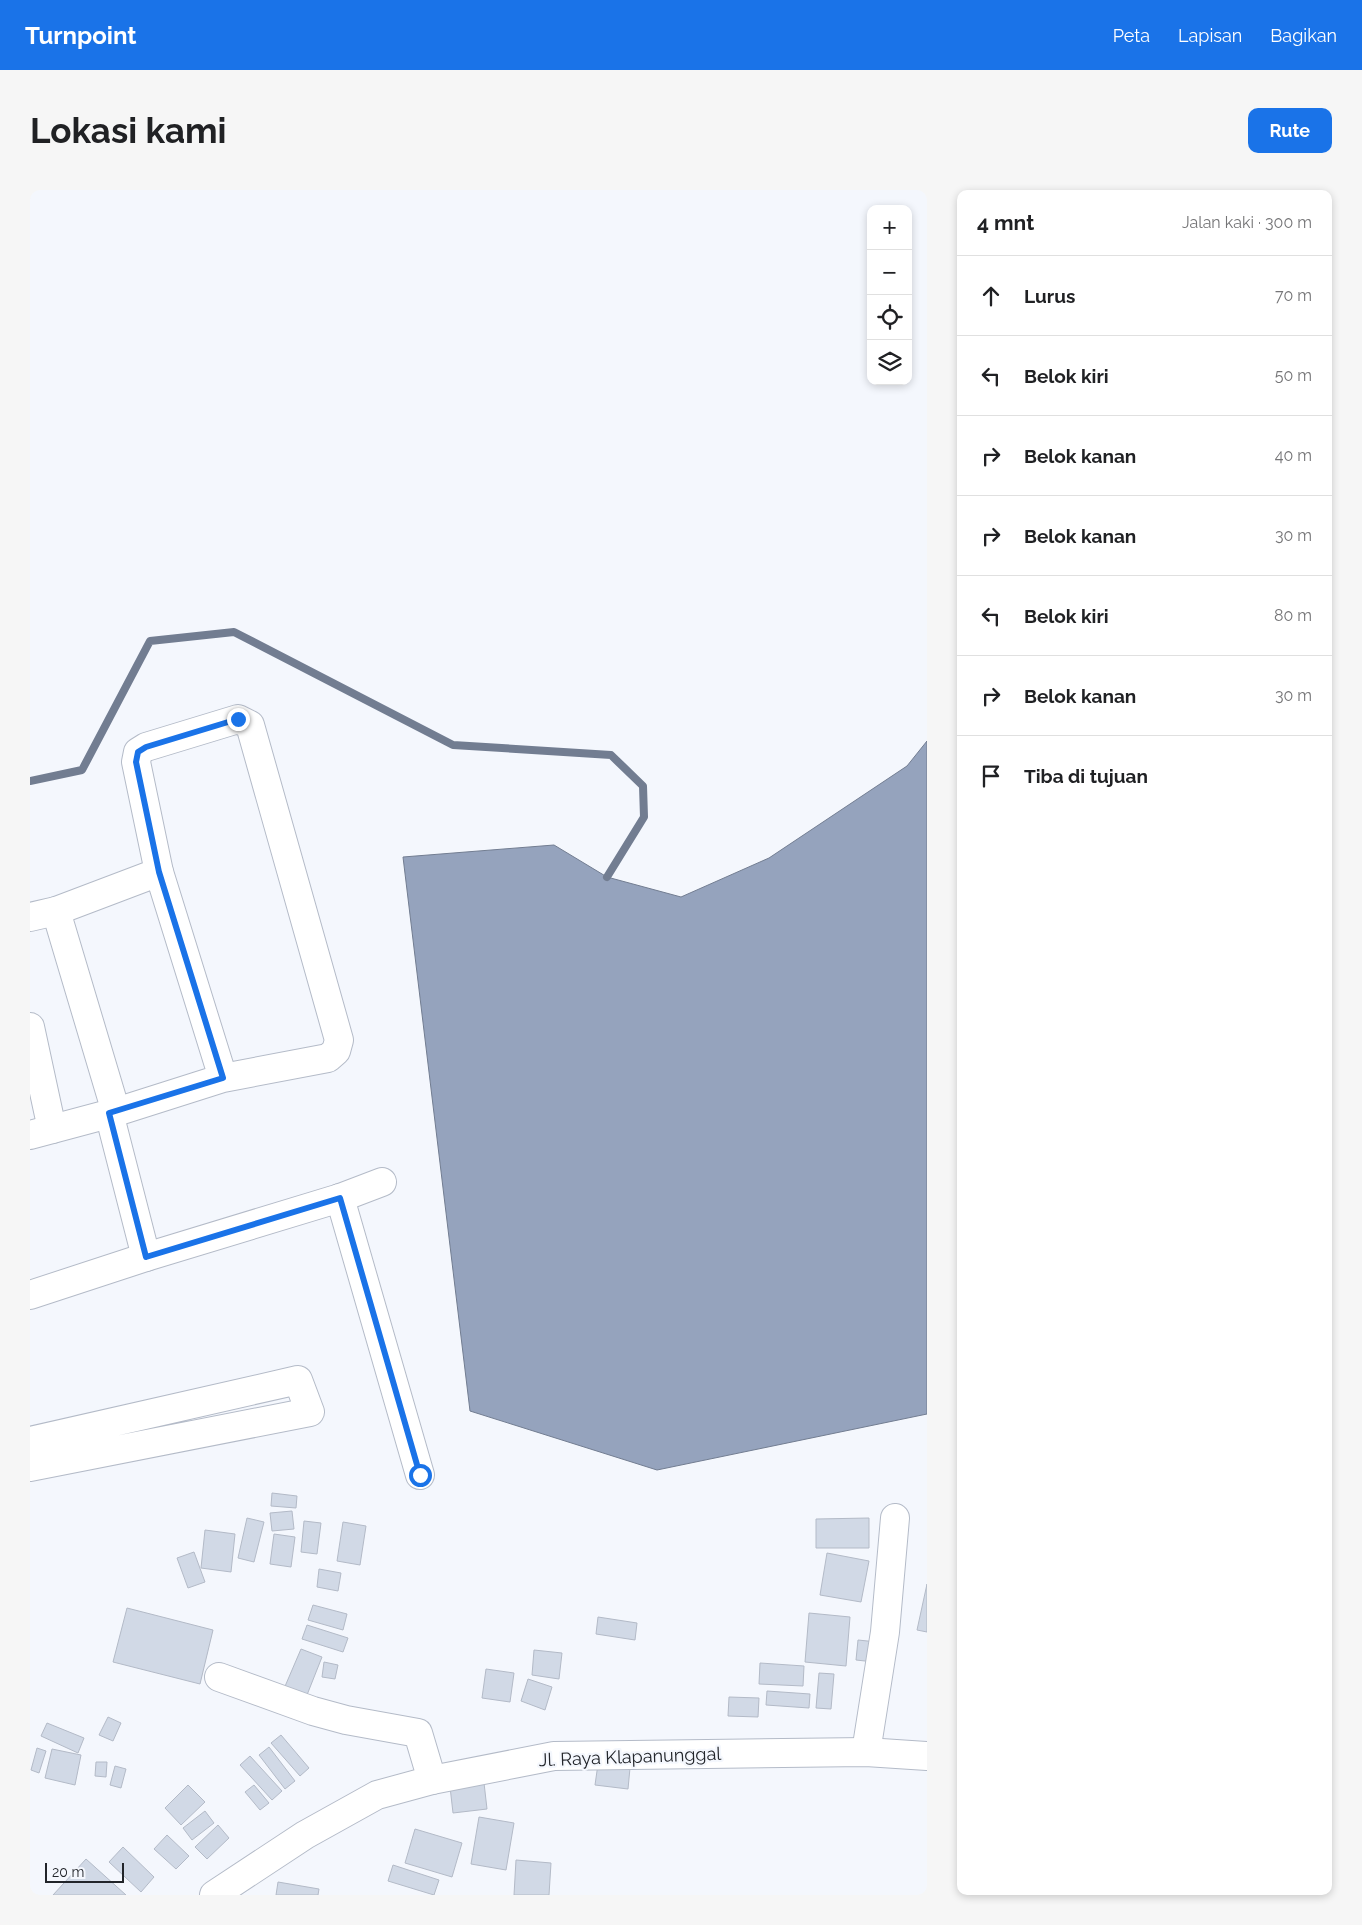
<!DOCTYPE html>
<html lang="id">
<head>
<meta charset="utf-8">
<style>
	body { margin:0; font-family:Raleway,sans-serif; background:#f6f6f6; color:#202124 }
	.controls { position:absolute; right:15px; top:15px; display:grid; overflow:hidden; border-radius:10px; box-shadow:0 2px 8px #0003 }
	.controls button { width:45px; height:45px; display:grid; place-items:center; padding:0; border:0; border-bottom:1px solid #e0e0e0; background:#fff; color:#202124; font:25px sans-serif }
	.scale { position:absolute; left:15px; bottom:12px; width:79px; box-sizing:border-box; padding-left:5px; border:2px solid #22252a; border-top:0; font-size:14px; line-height:18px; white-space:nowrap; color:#22252a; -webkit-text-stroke:4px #f4f7fd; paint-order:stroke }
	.stop { position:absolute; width:15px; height:15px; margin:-11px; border:4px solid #1a73e8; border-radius:50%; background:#fff }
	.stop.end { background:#1a73e8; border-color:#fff; box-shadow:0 1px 5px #0008 }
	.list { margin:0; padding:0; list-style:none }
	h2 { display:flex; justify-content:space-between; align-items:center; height:65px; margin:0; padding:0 20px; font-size:21px }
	h2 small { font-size:16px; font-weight:400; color:#757577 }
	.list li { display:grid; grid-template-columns:32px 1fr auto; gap:15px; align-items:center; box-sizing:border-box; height:80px; padding:0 20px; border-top:1px solid #e0e0e0 }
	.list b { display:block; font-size:19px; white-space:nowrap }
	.list em { font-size:16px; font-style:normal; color:#757577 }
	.icon { flex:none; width:28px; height:28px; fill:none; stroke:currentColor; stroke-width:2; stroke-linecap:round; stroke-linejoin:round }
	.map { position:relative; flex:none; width:897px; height:1705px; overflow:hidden; border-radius:10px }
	header { display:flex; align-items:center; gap:30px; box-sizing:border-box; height:70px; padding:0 25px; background:#1a73e8; color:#fff }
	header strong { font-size:24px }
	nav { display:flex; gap:28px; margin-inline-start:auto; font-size:18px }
	.intro { display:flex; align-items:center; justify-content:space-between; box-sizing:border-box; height:120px; padding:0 30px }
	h1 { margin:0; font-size:35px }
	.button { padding:12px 22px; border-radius:10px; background:#1a73e8; color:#fff; font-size:18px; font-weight:700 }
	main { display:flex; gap:30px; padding:0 30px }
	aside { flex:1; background:#fff; border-radius:10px; box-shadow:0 2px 8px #0003 }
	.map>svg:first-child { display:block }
	.water { fill:#95a3bd; stroke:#727d91 }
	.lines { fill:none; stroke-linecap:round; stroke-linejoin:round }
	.stream { stroke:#727d91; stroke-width:8 }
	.building { fill:#d1d9e6; stroke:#b3bac7 }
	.minor-casing { stroke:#b4bbc8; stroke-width:30 }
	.minor { stroke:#fff; stroke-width:28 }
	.route { stroke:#1a73e8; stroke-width:6 }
	.labels { text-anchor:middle; stroke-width:4.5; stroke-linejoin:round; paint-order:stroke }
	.street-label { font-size:18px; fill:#22252a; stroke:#f4f7fd }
</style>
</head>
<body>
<header>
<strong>Turnpoint</strong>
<nav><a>Peta</a><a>Lapisan</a><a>Bagikan</a></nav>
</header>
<div class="intro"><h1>Lokasi kami</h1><a class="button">Rute</a></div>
<main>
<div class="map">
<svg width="897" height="1705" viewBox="0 0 897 1705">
	<rect width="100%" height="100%" fill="#f4f7fd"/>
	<!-- water -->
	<path class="water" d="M897,551V1224L627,1280L440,1221L373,667L524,655L577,687L651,707L739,668L877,576Z"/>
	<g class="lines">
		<!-- stream -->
		<path class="stream" d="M0,591L52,580L120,451L204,442L423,555L581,565L613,596L614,627L577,687"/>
	</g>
	<!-- building -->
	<g class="building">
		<path d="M242,1303L267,1306L266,1318L241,1316Z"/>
		<path d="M262,1321L264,1339L242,1341L240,1323Z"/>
		<path d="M217,1328L234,1332L224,1372L208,1368Z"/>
		<path d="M839,1328V1358H786V1329Z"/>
		<path d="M274,1331L291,1333L287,1364L271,1362Z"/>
		<path d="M313,1332L336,1336L330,1375L307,1371Z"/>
		<path d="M175,1340L205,1344L201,1382L171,1378Z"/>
		<path d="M244,1344L265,1347L261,1377L240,1374Z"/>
		<path d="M164,1362L175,1392L158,1398L147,1368Z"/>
		<path d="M797,1363L839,1371L831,1412L790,1405Z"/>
		<path d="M289,1379L311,1383L308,1401L287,1397Z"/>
		<path d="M897,1394V1442L887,1440Z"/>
		<path d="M283,1415L317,1424L313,1440L278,1430Z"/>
		<path d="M97,1418L183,1440L170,1494L83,1472Z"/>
		<path d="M779,1423L820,1427L816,1476L775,1472Z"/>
		<path d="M568,1427L607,1433L605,1450L566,1444Z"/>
		<path d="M277,1435L318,1448L313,1462L272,1449Z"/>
		<path d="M828,1450L847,1452L844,1472L826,1470Z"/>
		<path d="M271,1459L292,1467L275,1510L253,1501Z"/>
		<path d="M504,1460L532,1463L529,1489L502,1485Z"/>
		<path d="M294,1472L308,1475L305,1489L292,1487Z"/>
		<path d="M730,1473L774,1476L773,1496L729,1494Z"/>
		<path d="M456,1479L484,1483L480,1512L452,1508Z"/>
		<path d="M789,1483L804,1484L801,1519L786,1518Z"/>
		<path d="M498,1489L522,1497L515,1520L491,1511Z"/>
		<path d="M737,1501L780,1504L779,1518L736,1515Z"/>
		<path d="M699,1507L729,1508L728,1527L698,1526Z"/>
		<path d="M78,1527L91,1533L83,1551L69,1545Z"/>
		<path d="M17,1533L54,1548L48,1563L11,1546Z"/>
		<path d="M251,1545L279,1578L270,1586L241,1553Z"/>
		<path d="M239,1557L265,1591L255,1599L229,1565Z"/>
		<path d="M7,1558L16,1561L9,1583L1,1580Z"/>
		<path d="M22,1559L51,1565L45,1595L15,1588Z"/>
		<path d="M220,1566L252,1601L242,1610L210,1575Z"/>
		<path d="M66,1572H77L76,1587L65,1586Z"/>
		<path d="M568,1574L600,1578L598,1599L565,1595Z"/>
		<path d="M85,1576L96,1579L91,1598L80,1595Z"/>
		<path d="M453,1584L457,1619L423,1623L419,1588Z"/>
		<path d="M158,1595L175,1612L151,1635L135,1618Z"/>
		<path d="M224,1595L239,1613L230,1620L215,1602Z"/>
		<path d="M175,1621L184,1633L162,1650L153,1638Z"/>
		<path d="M449,1627L484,1633L476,1680L441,1674Z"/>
		<path d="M188,1635L199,1648L177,1669L165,1657Z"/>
		<path d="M385,1639L432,1653L422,1687L375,1673Z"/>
		<path d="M137,1645L159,1666L146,1679L124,1659Z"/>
		<path d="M93,1657L124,1687L111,1702L79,1672Z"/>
		<path d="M56,1669L96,1705H23Z"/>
		<path d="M486,1670L521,1673L519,1705H484Z"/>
		<path d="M363,1675L409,1690L404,1705L358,1691Z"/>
		<path d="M248,1692L289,1699L288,1705H246Z"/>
	</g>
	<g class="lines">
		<!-- minor casing -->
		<g class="minor-casing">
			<g id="minor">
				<path d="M0,727L26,721"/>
				<path d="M0,837L22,939"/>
				<path d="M86,922L26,721L129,682"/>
				<path d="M79,923L116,1067"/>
				<path d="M0,945L86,922L193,888L298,868L306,861L309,850L220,535L208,529L116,557L108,562L106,572L129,682L193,888"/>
				<path d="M310,1008L390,1285"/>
				<path d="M0,1105L116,1067L310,1008L352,992"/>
				<path d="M0,1277L280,1222L268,1190L0,1251"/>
				<path d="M189,1487L283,1521L316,1530L388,1543L402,1590"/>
				<path d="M836,1562L855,1442L865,1328"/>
				<path d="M184,1705L275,1645L347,1605L402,1590L524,1566L836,1562L897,1566"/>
			</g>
		</g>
		<!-- minor -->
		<use href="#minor" class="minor"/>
	</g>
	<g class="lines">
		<!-- route -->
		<path class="route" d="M208,529L116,557L108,562L106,572L129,682L193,888L79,923L116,1067L310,1008L390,1285"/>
	</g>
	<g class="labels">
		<!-- street labels -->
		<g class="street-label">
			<text transform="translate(600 1567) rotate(-2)" y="6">Jl. Raya Klapanunggal</text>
		</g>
	</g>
</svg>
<div class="controls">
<button>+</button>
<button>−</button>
<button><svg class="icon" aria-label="locate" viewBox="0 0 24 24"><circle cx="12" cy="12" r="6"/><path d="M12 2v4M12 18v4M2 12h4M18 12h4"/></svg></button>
<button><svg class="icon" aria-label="layers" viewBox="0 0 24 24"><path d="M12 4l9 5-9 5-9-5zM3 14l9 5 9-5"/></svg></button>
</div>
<div class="scale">20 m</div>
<div class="stop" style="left:390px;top:1285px"></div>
<div class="stop end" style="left:208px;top:529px"></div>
</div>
<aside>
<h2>4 mnt<small>Jalan kaki · 300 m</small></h2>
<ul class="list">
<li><svg class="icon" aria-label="ahead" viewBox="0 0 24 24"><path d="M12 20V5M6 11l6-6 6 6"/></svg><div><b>Lurus</b></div><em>70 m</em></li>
<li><svg class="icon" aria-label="left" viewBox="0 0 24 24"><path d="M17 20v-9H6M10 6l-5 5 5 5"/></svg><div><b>Belok kiri</b></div><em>50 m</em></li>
<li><svg class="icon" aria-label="right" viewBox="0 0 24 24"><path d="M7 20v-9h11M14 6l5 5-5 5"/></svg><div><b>Belok kanan</b></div><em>40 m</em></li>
<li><svg class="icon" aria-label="right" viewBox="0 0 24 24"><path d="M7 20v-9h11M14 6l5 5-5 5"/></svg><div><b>Belok kanan</b></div><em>30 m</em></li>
<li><svg class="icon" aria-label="left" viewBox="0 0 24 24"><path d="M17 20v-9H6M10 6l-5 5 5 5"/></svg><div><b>Belok kiri</b></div><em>80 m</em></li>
<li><svg class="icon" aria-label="right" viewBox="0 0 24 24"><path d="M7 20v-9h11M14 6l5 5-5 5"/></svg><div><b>Belok kanan</b></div><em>30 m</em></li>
<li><svg class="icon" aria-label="arrive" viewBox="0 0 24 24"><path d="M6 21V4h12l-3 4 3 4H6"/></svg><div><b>Tiba di tujuan</b></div></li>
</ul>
</aside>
</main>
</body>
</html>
